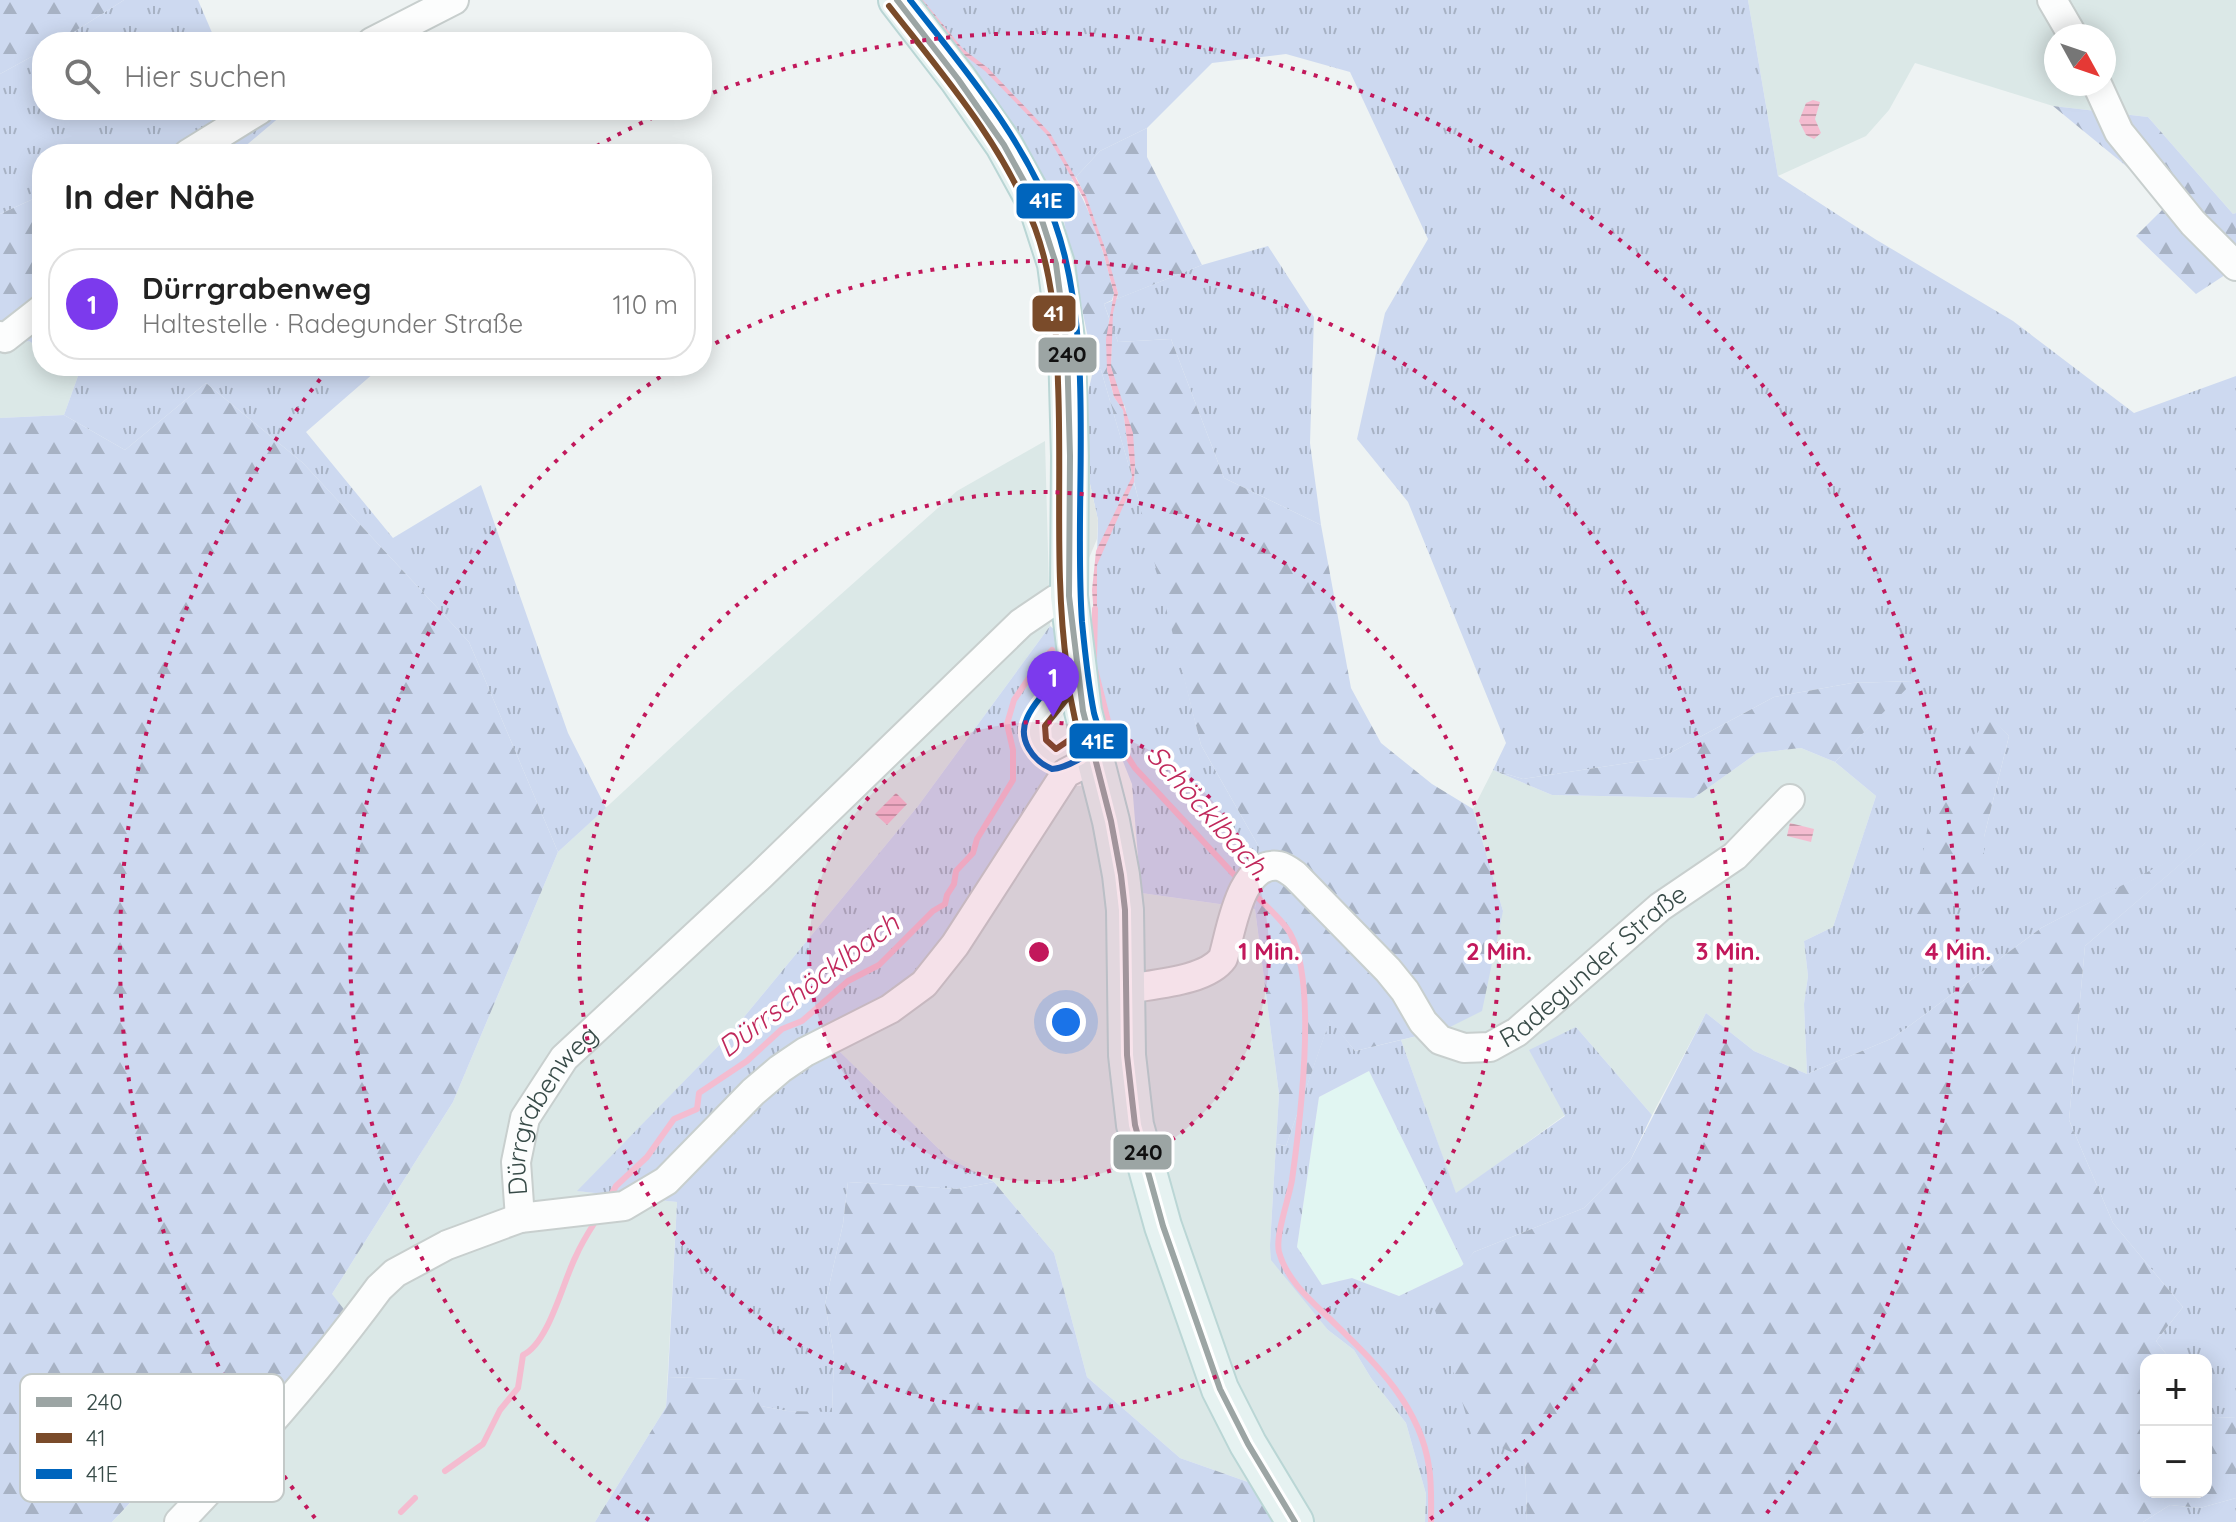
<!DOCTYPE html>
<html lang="de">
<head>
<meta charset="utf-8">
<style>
	body { margin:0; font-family:Quicksand,sans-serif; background:#f2f2f2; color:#222 }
	.controls { position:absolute; right:24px; bottom:24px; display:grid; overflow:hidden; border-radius:16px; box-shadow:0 4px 20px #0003 }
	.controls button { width:72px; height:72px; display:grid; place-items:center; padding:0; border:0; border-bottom:2px solid #e0e0e0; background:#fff; color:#222; font:40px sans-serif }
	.compass { position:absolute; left:2044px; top:24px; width:72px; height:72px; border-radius:50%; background:#fff; box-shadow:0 4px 20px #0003; rotate:130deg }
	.you { position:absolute; left:1066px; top:1022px; width:28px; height:28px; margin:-20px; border:6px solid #fff; border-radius:50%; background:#1a73e8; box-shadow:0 0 0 12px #1a73e833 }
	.badge { display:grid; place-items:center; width:52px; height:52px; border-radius:50%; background:#7c3aed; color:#fff; font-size:26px; font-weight:700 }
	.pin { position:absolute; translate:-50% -66px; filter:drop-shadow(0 2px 4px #0008) }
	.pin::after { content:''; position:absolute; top:42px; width:28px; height:24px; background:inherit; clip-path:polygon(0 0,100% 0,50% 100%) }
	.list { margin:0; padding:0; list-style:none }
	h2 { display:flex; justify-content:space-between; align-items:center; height:104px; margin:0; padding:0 32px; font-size:34px }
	h2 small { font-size:26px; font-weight:400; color:#767676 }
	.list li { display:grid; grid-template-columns:52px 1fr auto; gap:24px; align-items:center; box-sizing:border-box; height:112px; margin:0 16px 16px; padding:0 16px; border:2px solid #e0e0e0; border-radius:32px }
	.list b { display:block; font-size:30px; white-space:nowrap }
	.list p { margin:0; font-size:26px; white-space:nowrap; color:#767676 }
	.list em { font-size:26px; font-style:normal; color:#767676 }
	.icon { flex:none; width:44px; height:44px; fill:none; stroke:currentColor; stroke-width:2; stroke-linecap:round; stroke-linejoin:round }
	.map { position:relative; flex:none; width:2236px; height:1522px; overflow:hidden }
	.search { position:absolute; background:#fff; box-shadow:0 4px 20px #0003; left:32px; top:32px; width:680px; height:88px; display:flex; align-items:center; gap:20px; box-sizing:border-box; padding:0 28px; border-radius:32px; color:#767676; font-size:30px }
	.panel { position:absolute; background:#fff; box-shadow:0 4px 20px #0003; left:32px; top:144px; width:680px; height:232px; border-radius:32px }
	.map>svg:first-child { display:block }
	.residential { fill:#dbe8e7; fill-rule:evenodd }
	.commercial { fill:#e1f6f2 }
	.grass { fill:url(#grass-tufts); fill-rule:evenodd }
	.forest { fill:url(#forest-firs) }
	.parking { fill:#dfe5e4 }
	.water { fill:url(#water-rules) }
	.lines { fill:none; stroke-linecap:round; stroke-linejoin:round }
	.stream { stroke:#f4bcd0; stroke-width:6 }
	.minor-casing { stroke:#c8cfce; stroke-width:32 }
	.major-casing { stroke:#bad6d5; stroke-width:40 }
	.minor { stroke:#fcfdfd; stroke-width:28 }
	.major { stroke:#e6f2f1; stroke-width:36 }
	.bus-1-casing { stroke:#fff; stroke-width:12 }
	.bus-2-casing { stroke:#fff; stroke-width:12 }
	.bus-3-casing { stroke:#fff; stroke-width:12 }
	.bus-1 { stroke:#9ca5a4; stroke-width:6 }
	.bus-2 { stroke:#7a4b2a; stroke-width:6 }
	.bus-3 { stroke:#0065bd; stroke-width:6 }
	.ring { fill:none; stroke:#c2185b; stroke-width:4; stroke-dasharray:4 8 }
	.labels { text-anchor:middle; stroke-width:8; stroke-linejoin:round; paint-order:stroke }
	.street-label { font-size:26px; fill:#384b48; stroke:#fff }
	.water-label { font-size:28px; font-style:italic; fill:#c0285b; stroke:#fff }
	.key { fill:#fff; stroke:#c3c9c8; stroke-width:2 }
	.key-label { font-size:22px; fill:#384b48 }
	.centre { fill:#c2185b; stroke:#fff; stroke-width:4 }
	.ring-label { font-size:24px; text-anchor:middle; font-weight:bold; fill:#c2185b; stroke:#fff; stroke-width:8; stroke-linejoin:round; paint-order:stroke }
	.line-badge { stroke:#fff; stroke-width:3 }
	.badge-label { font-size:22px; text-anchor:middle; font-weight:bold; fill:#fff }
	.pale-badge-label { font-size:22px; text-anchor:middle; font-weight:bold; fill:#111 }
</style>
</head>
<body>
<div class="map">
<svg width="2236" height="1522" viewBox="0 0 2236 1522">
	<defs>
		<pattern id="grass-tufts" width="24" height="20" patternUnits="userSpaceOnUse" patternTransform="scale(2)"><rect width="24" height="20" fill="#cdd9f0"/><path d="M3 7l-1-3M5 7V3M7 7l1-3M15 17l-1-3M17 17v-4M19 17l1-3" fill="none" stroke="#a7b2c4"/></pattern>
		<pattern id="forest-firs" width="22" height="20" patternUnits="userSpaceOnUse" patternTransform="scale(2)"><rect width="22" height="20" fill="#cdd9f0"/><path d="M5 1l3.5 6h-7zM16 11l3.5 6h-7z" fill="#a7b2c4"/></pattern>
		<pattern id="water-rules" width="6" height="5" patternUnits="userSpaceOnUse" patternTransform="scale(2)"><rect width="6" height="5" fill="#f4bcd0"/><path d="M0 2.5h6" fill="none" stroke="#c79bab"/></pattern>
	</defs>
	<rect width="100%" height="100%" fill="#eef3f3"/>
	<!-- residential -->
	<g class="residential">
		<path d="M1748,0H2236V213L2233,214L2148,117L2053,106L1915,63L1889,110L1866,136L1778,176ZM2056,36H2104V84H2056Z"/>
		<path d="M0,341L8,346L29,341L42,350V366H64L78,376L64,415L0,418Z"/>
		<path d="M1045,441L1050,626L918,806L730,1034L578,1191L677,1202L666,1407L595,1522H112L332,1294L453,1102L558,852L731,692L957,491Z"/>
		<path d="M1801,748L1835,762L1876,796L1833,927L1804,941L1808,976L1804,1004L1807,1074L1754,1051L1706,1013L1652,1115L1576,1027L1565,1115L1456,1194L1401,1040L1446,1029L1503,911L1473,809L1493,770L1552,795L1694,798L1757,753Z"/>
		<path d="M1067,786H1086L1108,892L1141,893L1255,909L1279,1094L1270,1245L1328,1330L1354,1350L1371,1378L1406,1423L1426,1494L1425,1522H1295L1262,1487L1180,1458L1087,1377L1054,1253L994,1182L947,1157L833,1045Z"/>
	</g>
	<!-- commercial -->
	<path class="commercial" d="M1369,1071L1464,1265L1399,1296L1352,1278L1322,1285L1297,1247L1319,1097Z"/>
	<!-- grass -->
	<g class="grass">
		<path d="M124,0H198L216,42H58Z"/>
		<path d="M905,0H1748L1778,176L1875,239L2013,321L2134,413L2236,376V1417L2216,1418L2206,1405V1360H2171L2156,1341L2183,1307L2113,1223L2069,1120L2085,946L2206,842L2041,928L1893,1038L1807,1074L1804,1004L1808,976L1804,941L1833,927L1876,796L1835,762L1913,681L1852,683L1774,697L1661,758L1523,779L1493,770L1506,743L1408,502L1357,439L1385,313L1428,239L1350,72L1286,54L1212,63L1147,128L1100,151L1076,177L1057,187L1039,189ZM1988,716L2009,736L1984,837Z"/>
		<path d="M42,51V110H288L236,154H42V195L0,214V74Z"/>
		<path d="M1268,246L1314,317L1310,443L1321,525L1224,478L1171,339L1118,342L1104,304L1202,265Z"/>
		<path d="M42,280V350L29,341L8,346Z"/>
		<path d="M64,366H382L306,432L393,538L481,485L568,733L606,808L558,852L469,642L303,463L206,383L125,450L64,415L78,376Z"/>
		<path d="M1094,367L1101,370L1149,535L1201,745L1259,847L1255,909L1141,893L1132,784L1110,729L1094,663L1098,520L1090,484V453L1080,426Z"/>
		<path d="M1050,626L1055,630L1058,668L1026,718L1028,750L1055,772L955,925L915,979L630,1197L577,1191L730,1034L918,806Z"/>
		<path d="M1330,1019L1355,1051L1401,1040L1456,1193L1565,1116L1529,1050L1576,1027L1652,1115L1630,1161L1584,1208L1474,1252L1464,1265L1525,1457L1527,1522H1425L1426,1494L1406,1423L1371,1378L1354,1350L1328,1330L1271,1260L1270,1245L1276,1144L1286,1146ZM1369,1071L1464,1265L1399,1296L1352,1278L1322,1285L1297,1247L1319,1097Z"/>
		<path d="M833,1045L947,1157L994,1182L957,1189L848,1182L843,1224L825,1304L834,1355L832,1413L787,1411L760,1406L746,1380L668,1377L677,1202L658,1200L744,1108Z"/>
		<path d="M2236,1498V1522H2143L2170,1505L2200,1508Z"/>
	</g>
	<!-- forest -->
	<g class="forest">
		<path d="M0,0H124L58,42H42V51L0,74Z"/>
		<path d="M2053,106L2148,117L2233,214L2236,213V276L2231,271L2196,294L2136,236L2170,202Z"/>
		<path d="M1147,128V157L1202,265L1117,299L1118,293C1105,253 1095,214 1076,177L1100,151Z"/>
		<path d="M1072,179C1093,214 1104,253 1114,293L1112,300L1104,304L1109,318L1107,370L1114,397L1123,409L1132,477L1101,370L1094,367L1057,187Z"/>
		<path d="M42,195V280L8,346L0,341V214Z"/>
		<path d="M1112,325L1118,342L1171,339L1224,478L1321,525L1351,688L1381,743L1432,784L1473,809L1503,911L1482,1011L1446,1029L1355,1051L1330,1020L1286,1146L1276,1144L1279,1094L1255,909L1259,847L1201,745L1134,482L1135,463L1125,407L1117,392L1111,367Z"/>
		<path d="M206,383L303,463L469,642L558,852L453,1102L332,1294L350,1317L244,1455L193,1436L112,1522H0V418L64,415L125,450Z"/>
		<path d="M1914,681L1835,762L1801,748L1757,753L1694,798L1552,795L1493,770L1523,779L1661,758L1774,697L1852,683Z"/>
		<path d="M1988,715L2009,736L1984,837V882L1932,919L1913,914L1930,813Z"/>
		<path d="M2210,839L2085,946L2069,1120L2113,1223L2183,1307L2156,1341L2171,1360H2146V1492H2206V1405L2216,1418L2236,1417V1498L2200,1508L2170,1505L2143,1522H1527L1525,1458L1472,1435L1432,1300L1474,1252L1584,1208L1630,1161L1706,1013L1754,1051L1807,1074L1893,1038L2041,928Z"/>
		<path d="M848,1182L957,1189L994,1182L1054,1253L1087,1377L1180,1458L1262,1487L1295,1522H595L666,1407L668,1377L747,1380L761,1406L787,1411L832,1412L834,1355L825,1304L843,1224Z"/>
	</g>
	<!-- parking -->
	<path class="parking" d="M1070,482L1090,484L1098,520L1097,539L1087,563Z"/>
	<!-- water -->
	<g class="water">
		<path d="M918,0H923L963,49L988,68L1050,133L1086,196L1106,251L1118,293L1113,313L1111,367L1133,433L1135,463L1134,482L1097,565V607L1094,616L1092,590L1096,551L1132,477L1123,410L1114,397L1107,370L1106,339L1114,293L1103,252L1084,199L1047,135L985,71L959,51Z"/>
		<path d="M1813,100L1820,102L1815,119L1821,133L1814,139L1806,135L1799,121L1806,103Z"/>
		<path d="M896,793L907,804L887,825L875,814Z"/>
		<path d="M1790,823L1814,829L1811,842L1787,836Z"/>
	</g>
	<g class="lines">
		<!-- stream -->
		<g class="stream">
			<path d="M1094,658L1095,609"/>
			<path d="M1095,669L1110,729L1135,768L1239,880"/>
			<path d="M1253,893C1265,905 1282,919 1290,933C1318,983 1300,1123 1292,1180C1289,1198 1275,1236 1279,1252C1286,1279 1310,1300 1330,1319C1373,1361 1420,1404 1429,1467C1432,1485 1431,1504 1431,1522"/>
			<path d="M608,1200L616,1186L647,1157L674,1119L697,1109L699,1093L747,1061L782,1029L802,1021L848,981L879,965L933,911L945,904L947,895L954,884L956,871L973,853L977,839L1013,780V750L1007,724L1014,700L1037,666L1052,650"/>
			<path d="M445,1471L483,1444L500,1410L518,1388L523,1355C549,1343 563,1281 576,1256C581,1244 588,1233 595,1222"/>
			<path d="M401,1512L415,1498"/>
		</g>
		<!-- minor casing -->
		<g class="minor-casing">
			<g id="minor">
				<path d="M2052,0L2073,36"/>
				<path d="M372,42L454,0"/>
				<path d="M2097,84L2119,132L2193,223L2236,266"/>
				<path d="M188,154L259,110"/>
				<path d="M0,336L5,338L42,309"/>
				<path id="s1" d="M1127,989C1154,984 1207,981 1223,958C1231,932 1240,860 1279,866C1284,867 1291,872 1295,875L1388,970L1405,991L1423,1022L1440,1040L1464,1048L1490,1047L1517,1032L1660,907L1735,856L1790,799"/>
				<path id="s2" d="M520,1218L516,1162L525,1118L564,1058L761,875L1021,623L1055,600L1069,596"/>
				<path d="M179,1522C251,1447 318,1371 379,1288L395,1273L447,1245L520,1218L624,1206L666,1181L753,1092L780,1069L805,1052L890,1009L924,984L955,945L1066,773L1095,758"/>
			</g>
		</g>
		<!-- major casing -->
		<g class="major-casing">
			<path id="major" d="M897,0L958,79L1004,145L1037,205L1056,264L1067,347L1070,456L1069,596L1083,711L1111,821L1121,875L1125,910L1127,1055L1135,1125L1163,1226L1220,1389L1248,1444L1295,1522"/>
		</g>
		<!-- minor -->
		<use href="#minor" class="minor"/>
		<!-- major -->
		<use href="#major" class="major"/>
		<!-- bus-1 casing -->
		<g class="bus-1-casing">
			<path id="bus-1" d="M897,0L958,79L1004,145L1037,205L1056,264L1067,347L1070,456L1069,596L1083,711L1111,821L1121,875L1125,910L1127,1055L1135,1125L1163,1226L1220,1389L1248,1444L1295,1522"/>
		</g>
		<!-- bus-2 casing -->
		<g class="bus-2-casing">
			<g id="bus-2">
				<path d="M889,6C943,75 1004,145 1035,228C1053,277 1057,331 1058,383C1062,478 1054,574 1067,668"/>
				<path d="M1070,695L1078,734L1056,749L1046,740L1045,726Z"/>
			</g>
		</g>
		<!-- bus-3 casing -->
		<g class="bus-3-casing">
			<path id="bus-3" d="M910,0C964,69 1025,139 1055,223C1097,342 1073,497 1082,622C1085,653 1088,683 1094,713C1096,721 1102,735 1098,742C1092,755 1065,768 1052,769C1033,761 1017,739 1027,718C1035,700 1054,683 1067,668"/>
		</g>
		<!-- bus-1 -->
		<use href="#bus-1" class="bus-1"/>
		<!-- bus-2 -->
		<use href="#bus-2" class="bus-2"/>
		<!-- bus-3 -->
		<use href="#bus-3" class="bus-3"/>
	</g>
	<!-- distance rings -->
	<circle cx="1039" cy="952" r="230" fill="#c2185b" fill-opacity=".12"/>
	<g class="ring">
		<circle cx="1039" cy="952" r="230"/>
		<circle cx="1039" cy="952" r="460"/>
		<path d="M649 1520A689 689 0 0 1 674 368M705 349A689 689 0 0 1 1429 1520"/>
		<path d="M315 1518A919 919 0 0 1 330 367M586 152A919 919 0 0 1 665 112M702 97A919 919 0 0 1 1763 1518"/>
	</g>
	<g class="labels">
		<!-- street labels -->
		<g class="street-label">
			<text dy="9" stroke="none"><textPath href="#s1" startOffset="642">Radegunder Straße</textPath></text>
			<text dy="9" stroke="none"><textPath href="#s2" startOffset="118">Dürrgrabenweg</textPath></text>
		</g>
		<!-- water labels -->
		<g class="water-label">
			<text transform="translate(1207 810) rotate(48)" y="10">Schöcklbach</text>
			<text transform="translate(808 985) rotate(-37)" y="10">Dürrschöcklbach</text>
		</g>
	</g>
	<!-- legend -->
	<rect x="20" y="1374" width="264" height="128" rx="12" class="key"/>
	<rect x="36" y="1397" width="36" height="10" fill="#9ca5a4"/>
	<rect x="36" y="1433" width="36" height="10" fill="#7a4b2a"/>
	<rect x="36" y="1469" width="36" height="10" fill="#0065bd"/>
	<g class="key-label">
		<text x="86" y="1410">240</text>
		<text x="86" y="1446">41</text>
		<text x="86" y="1482">41E</text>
	</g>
	<circle cx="1039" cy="952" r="12" class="centre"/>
	<g class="ring-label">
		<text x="1269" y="960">1 Min.</text>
		<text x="1499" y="960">2 Min.</text>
		<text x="1728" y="960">3 Min.</text>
		<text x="1958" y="960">4 Min.</text>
	</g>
	<g class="line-badge">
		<rect x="1015" y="182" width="61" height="38" rx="8" fill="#0065bd"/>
		<rect x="1031" y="294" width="46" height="39" rx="8" fill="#7a4b2a"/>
		<rect x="1037" y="336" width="61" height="38" rx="8" fill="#9ca5a4"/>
		<rect x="1068" y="722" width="61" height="38" rx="8" fill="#0065bd"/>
		<rect x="1112" y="1133" width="61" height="38" rx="8" fill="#9ca5a4"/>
	</g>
	<g class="badge-label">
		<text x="1046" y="208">41E</text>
		<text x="1054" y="321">41</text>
		<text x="1098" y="749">41E</text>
	</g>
	<g class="pale-badge-label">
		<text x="1067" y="362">240</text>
		<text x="1143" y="1160">240</text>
	</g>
</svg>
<div class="controls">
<button>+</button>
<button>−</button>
</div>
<svg class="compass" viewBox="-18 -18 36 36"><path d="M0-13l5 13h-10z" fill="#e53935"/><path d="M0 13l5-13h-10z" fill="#767676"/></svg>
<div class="you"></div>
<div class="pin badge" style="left:1053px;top:717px">1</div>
<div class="search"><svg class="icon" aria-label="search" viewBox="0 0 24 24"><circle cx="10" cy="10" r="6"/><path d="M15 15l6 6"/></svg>Hier suchen</div>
<section class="panel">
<h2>In der Nähe<small></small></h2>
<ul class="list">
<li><span class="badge">1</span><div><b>Dürrgrabenweg</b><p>Haltestelle · Radegunder Straße</p></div><em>110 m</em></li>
</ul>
</section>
</div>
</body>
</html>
